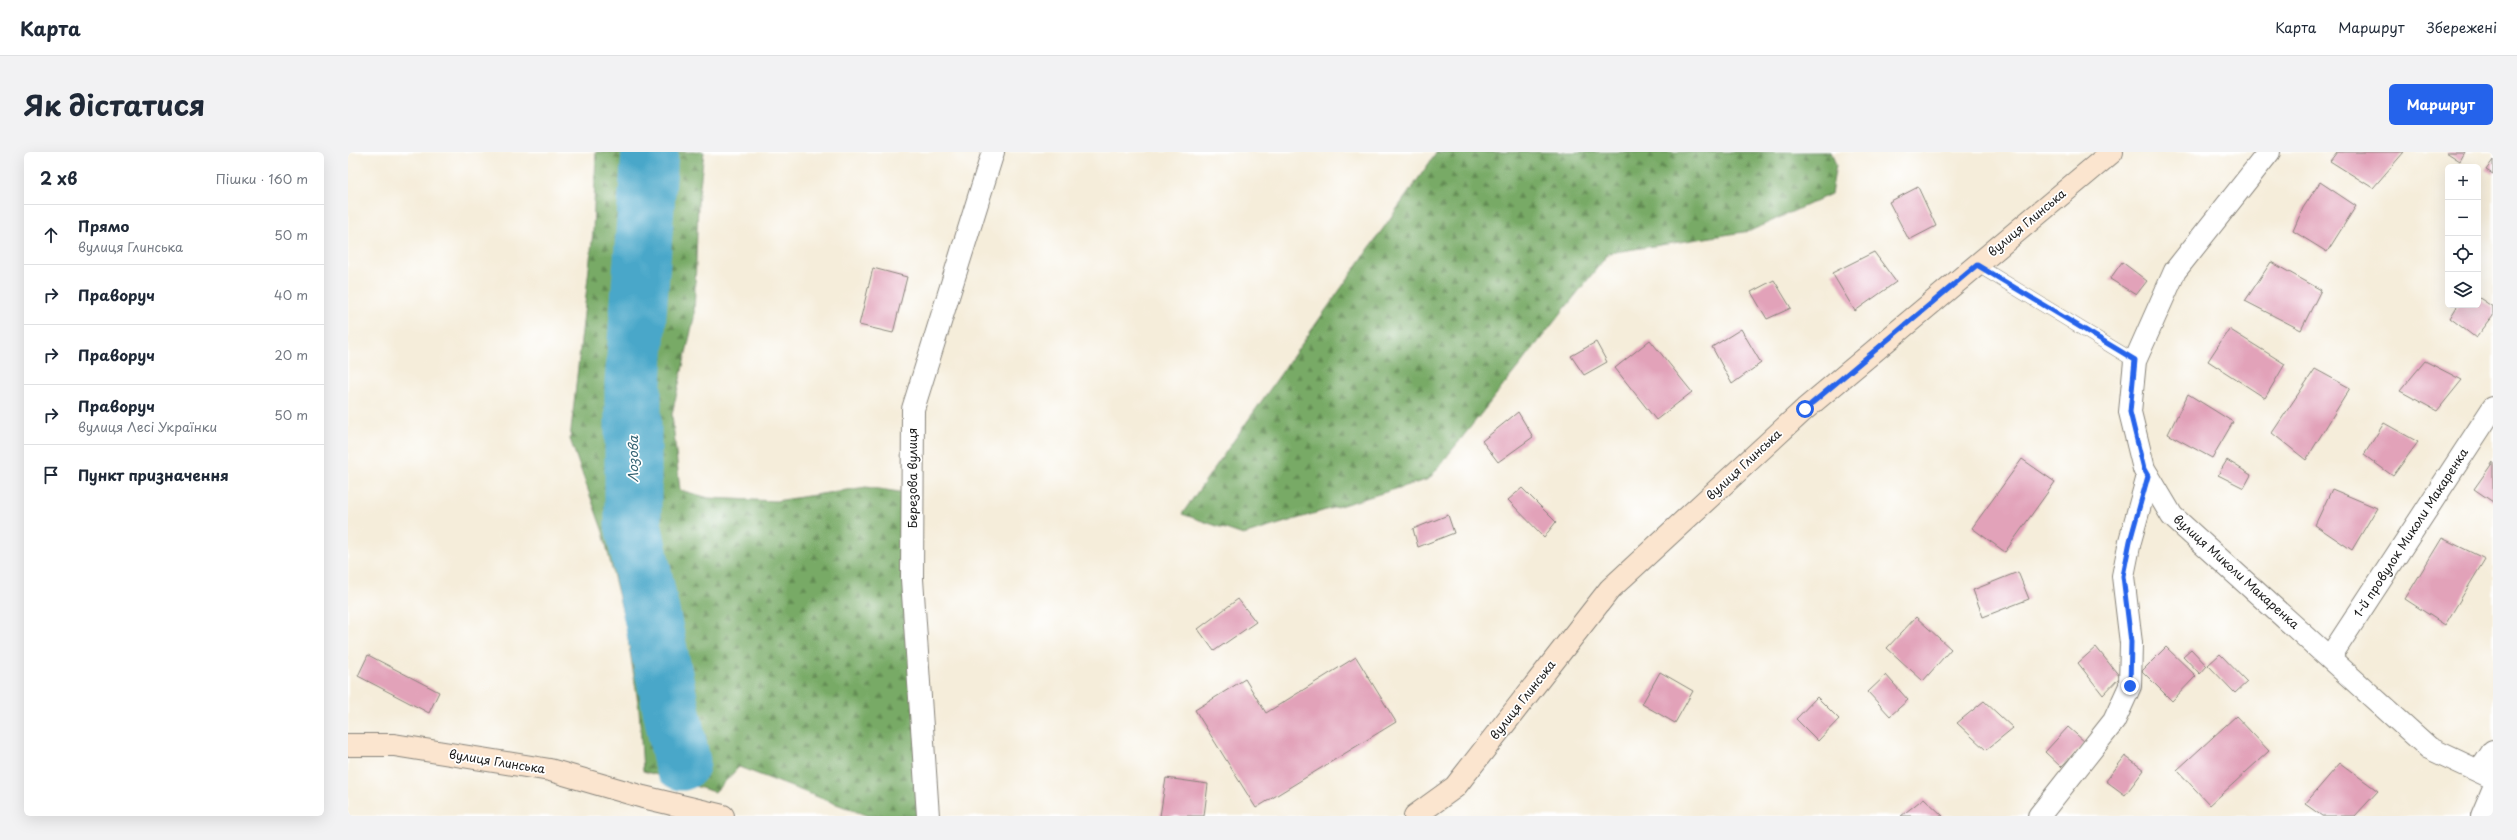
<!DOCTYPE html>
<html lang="uk">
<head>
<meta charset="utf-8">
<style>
	body { margin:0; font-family:"Playpen Sans",sans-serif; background:#f2f2f3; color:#1f2937 }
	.controls { position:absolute; right:12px; top:12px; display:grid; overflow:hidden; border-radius:6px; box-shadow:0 4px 16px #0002 }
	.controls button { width:36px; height:36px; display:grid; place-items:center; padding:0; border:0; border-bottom:1px solid #e0e1e3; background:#fff; color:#1f2937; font:20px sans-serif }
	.stop { position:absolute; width:12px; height:12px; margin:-9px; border:3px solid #2563eb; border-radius:50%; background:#fff }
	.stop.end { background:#2563eb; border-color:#fff; box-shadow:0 1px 4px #0008 }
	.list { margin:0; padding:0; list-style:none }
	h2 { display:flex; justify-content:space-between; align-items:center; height:52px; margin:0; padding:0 16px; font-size:17px }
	h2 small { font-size:13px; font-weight:400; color:#747a83 }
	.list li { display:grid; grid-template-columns:26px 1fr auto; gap:12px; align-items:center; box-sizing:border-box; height:60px; padding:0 16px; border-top:1px solid #e0e1e3 }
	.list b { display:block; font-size:15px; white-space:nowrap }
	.list p { margin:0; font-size:13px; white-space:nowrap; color:#747a83 }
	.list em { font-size:13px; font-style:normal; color:#747a83 }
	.icon { flex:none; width:22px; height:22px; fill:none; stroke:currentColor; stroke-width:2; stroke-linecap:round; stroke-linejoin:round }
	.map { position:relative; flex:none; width:2145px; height:664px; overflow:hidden; border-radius:6px }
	header { display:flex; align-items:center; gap:24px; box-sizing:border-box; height:56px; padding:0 20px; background:#fff; border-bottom:1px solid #e0e1e3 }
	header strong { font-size:19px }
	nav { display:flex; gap:22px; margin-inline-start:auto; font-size:14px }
	.intro { display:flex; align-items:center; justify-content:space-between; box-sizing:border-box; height:96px; padding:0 24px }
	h1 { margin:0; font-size:28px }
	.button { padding:10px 18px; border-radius:6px; background:#2563eb; color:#fff; font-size:14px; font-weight:700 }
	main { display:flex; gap:24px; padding:0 24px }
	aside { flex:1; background:#fff; border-radius:6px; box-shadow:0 4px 16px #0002 }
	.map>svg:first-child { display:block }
	.forest { fill:url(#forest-firs); stroke:#4a6341 }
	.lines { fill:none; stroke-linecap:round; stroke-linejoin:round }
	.river { stroke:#4aa7c9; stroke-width:57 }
	.building { fill:#e2a2b9 }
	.lane-casing { stroke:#88847b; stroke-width:14 }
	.street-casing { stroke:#88847b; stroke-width:24 }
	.secondary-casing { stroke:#88847b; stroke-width:24 }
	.lane { stroke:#fff; stroke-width:13 }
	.street { stroke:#fff; stroke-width:22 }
	.secondary { stroke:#fbe5cf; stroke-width:22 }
	.route { stroke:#2563eb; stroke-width:5 }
	.labels { text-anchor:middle; stroke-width:3.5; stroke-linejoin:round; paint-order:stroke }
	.street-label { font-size:12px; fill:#1c1c1c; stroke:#fff }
	.water-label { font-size:13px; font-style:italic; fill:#336272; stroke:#fff }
</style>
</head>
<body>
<header>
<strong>Карта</strong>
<nav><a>Карта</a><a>Маршрут</a><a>Збережені</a></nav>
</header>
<div class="intro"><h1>Як дістатися</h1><a class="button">Маршрут</a></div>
<main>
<aside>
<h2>2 хв<small>Пішки · 160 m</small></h2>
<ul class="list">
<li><svg class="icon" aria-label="ahead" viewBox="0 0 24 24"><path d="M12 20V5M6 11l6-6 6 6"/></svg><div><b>Прямо</b><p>вулиця Глинська</p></div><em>50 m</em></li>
<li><svg class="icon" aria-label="right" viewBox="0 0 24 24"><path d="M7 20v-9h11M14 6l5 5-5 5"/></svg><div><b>Праворуч</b></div><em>40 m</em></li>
<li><svg class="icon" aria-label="right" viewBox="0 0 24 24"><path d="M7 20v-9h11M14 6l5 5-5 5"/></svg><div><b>Праворуч</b></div><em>20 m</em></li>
<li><svg class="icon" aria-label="right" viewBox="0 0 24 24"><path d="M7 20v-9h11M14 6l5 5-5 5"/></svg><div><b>Праворуч</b><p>вулиця Лесі Українки</p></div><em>50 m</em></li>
<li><svg class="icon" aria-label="arrive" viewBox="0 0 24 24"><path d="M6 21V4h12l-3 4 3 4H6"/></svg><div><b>Пункт призначення</b></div></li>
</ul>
</aside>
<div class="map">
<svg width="2145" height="664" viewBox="0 0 2145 664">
	<defs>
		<pattern id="forest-firs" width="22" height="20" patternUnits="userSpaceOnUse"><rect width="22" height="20" fill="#78aa66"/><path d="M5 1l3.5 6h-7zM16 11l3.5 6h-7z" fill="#628a53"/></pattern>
	</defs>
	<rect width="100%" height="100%" fill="#fff"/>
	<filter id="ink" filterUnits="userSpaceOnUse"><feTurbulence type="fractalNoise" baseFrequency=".025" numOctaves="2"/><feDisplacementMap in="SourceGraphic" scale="8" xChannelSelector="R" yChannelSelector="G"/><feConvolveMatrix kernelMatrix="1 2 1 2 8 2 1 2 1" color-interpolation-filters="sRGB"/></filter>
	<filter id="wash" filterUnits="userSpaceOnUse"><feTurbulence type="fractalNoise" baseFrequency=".012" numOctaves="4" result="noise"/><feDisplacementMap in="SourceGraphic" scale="16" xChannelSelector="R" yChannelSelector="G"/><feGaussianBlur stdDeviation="0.9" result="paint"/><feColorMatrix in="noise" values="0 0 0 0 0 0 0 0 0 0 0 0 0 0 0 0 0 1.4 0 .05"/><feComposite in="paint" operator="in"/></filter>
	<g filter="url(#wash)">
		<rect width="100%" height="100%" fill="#f5edda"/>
		<!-- forest -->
		<g class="forest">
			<path d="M248,0H356L350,51L346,166L324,262L332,338L361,346L428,349L518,335L565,342L574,664H520L391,615L367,640L295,619L291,557L278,474L255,380L222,287L245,80Z"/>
			<path d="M1089,0H1483L1488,13L1483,42L1402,79L1261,101L1081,327L895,383L834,362Z"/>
		</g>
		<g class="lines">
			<!-- river -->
			<path class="river" d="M302,0L285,231V372L334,610"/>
		</g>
		<g id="blocks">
			<!-- building -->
			<g class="building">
				<path d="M1989,0H2056L2025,36L1982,9Z"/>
				<path d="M2098,0H2117L2112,9Z"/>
				<path d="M2145,8V22L2138,18Z"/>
				<path d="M1972,30L2008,54L1979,100L1945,79L1955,56Z"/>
				<path d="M1570,35L1588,74L1561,88L1541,50Z"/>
				<path d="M1526,100L1548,130L1507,159L1484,121Z"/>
				<path d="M1774,110L1799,129L1788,143L1762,127Z"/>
				<path d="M1923,110L1973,138L1953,178L1897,149Z"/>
				<path d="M525,116L559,125L545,181L511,173Z"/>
				<path d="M1426,128L1443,156L1419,167L1403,140Z"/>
				<path d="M2130,145L2145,155V164L2128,186L2102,166L2110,153H2130Z"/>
				<path d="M1393,177L1413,211L1384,232L1364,195Z"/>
				<path d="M1881,177L1937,212L1917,246L1860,209Z"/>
				<path d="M1302,188L1344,240L1308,268L1267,216Z"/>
				<path d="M1248,190L1259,210L1236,223L1223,204Z"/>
				<path d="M2077,209L2114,228L2089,259L2052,239Z"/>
				<path d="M1967,217L2002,236L1958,308L1924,281Z"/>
				<path d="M1840,242L1885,270L1864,306L1820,282Z"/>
				<path d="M1170,260L1185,285L1150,310L1134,289Z"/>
				<path d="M2036,271L2070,290L2045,324L2016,303Z"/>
				<path d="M1674,307L1707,330L1657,400L1624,376Z"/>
				<path d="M1879,308L1903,323L1896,336L1870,323Z"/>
				<path d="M2145,310V350L2126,337Z"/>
				<path d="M1174,336L1208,370L1196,385L1160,348Z"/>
				<path d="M1984,337L2029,356L2004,398L1967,373Z"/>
				<path d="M1100,363L1106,381L1070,395L1065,377Z"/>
				<path d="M2094,386L2137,407L2097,473L2057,447Z"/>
				<path d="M1670,420L1681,447L1635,465L1625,438Z"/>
				<path d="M890,447L908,470L866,499L850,477Z"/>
				<path d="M1568,465L1603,497L1575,529L1539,496Z"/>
				<path d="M1748,495L1772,525L1755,543L1730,511Z"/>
				<path d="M1818,495L1848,524L1824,549L1794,519Z"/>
				<path d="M1843,497L1859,514L1852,522L1835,504Z"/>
				<path d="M1872,502L1899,530L1887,541L1860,513Z"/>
				<path d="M20,503L91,540L81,561L10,524Z"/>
				<path d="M1008,505L1048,570L908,656L847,558L897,527L918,561Z"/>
				<path d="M1312,520L1345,539L1327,571L1294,552Z"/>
				<path d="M1538,523L1560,548L1542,564L1520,540Z"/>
				<path d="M1469,545L1491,567L1470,589L1448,567Z"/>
				<path d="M1636,549L1665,576L1638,598L1609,571Z"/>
				<path d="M1888,564L1921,599L1862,653L1829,618Z"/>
				<path d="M1720,575L1737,590L1713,615L1697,600Z"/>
				<path d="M1777,604L1796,618L1777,643L1758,629Z"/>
				<path d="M1992,611L2030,639L2007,664H1974L1957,652Z"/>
				<path d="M818,626L860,632L856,664H812Z"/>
				<path d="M1576,646L1595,664H1553Z"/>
			</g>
		</g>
	</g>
	<g filter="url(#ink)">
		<use href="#blocks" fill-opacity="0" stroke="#88847b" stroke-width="1"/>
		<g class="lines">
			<!-- lane casing -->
			<g class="lane-casing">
				<path id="lane" d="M1629,113L1787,209"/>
			</g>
			<!-- street casing -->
			<g class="street-casing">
				<g id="street">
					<path d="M1921,0L1827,119L1787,209L1782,260L1796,317L1824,364L2081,596L2145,626"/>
					<path d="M1982,505L2145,256"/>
					<path d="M2132,619L2145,599"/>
					<path d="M580,664L564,427L565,257L645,0"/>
					<path d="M1691,664L1766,569L1782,534L1783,491L1775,424L1782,389L1800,324"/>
					<path d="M2134,664L2145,638"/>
				</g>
			</g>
			<!-- secondary casing -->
			<g class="secondary-casing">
				<g id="secondary">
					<path d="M0,593H46L202,618L295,645L375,664"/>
					<path d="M1067,664L1107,635L1262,437L1457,257L1764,0"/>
				</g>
			</g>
			<!-- lane -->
			<use href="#lane" class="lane"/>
			<!-- street -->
			<use href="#street" class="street"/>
			<!-- secondary -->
			<use href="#secondary" class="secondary"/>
		</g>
	</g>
	<g class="lines" filter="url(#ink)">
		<!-- route -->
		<path class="route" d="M1457,257L1629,113L1787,208L1782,260L1796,317L1800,324L1782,389L1775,424L1783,490L1782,534"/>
	</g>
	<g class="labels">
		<!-- street labels -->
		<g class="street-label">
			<text transform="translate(1679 71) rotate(-40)" y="4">вулиця Глинська</text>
			<text transform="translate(1396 313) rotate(-43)" y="4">вулиця Глинська</text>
			<text transform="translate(565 326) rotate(-90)" y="4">Березова вулиця</text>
			<text transform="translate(2063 381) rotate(-57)" y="4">1-й провулок Миколи Макаренка</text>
			<text transform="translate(1888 420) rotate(42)" y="4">вулиця Миколи Макаренка</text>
			<text transform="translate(1175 548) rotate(-52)" y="4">вулиця Глинська</text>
			<text transform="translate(149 610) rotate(9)" y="4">вулиця Глинська</text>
		</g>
		<!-- water labels -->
		<g class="water-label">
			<text transform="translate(285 307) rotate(-90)" y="5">Лозова</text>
		</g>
	</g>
</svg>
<div class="controls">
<button>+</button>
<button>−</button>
<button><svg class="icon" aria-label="locate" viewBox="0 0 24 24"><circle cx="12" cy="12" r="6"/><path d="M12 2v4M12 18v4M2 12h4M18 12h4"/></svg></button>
<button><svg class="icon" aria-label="layers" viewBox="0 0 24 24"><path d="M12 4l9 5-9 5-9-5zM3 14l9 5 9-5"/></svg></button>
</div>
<div class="stop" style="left:1457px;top:257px"></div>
<div class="stop end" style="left:1782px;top:534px"></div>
</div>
</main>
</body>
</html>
